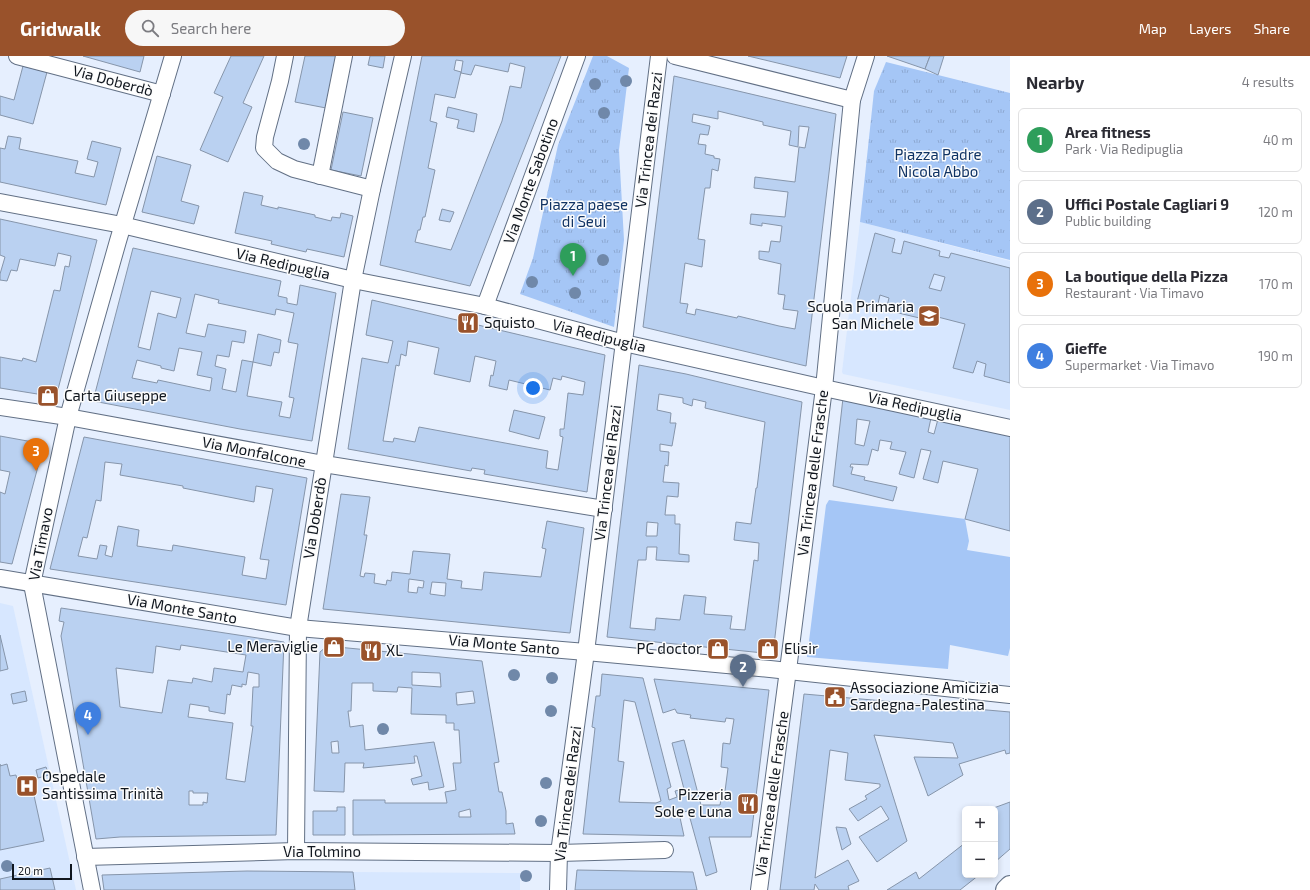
<!DOCTYPE html>
<html lang="en">
<head>
<meta charset="utf-8">
<style>
	body { margin:0; font-family:"Exo 2",sans-serif; background:#f7f7f7; color:#2b2b33 }
	.controls { position:absolute; right:12px; bottom:12px; display:grid; overflow:hidden; border-radius:6px; box-shadow:0 2px 6px #0003 }
	.controls button { width:36px; height:36px; display:grid; place-items:center; padding:0; border:0; border-bottom:1px solid #e1e1e2; background:#fff; color:#2b2b33; font:20px sans-serif }
	.scale { position:absolute; left:12px; bottom:10px; width:60px; box-sizing:border-box; padding-left:4px; border:2px solid #10161e; border-top:0; font-size:11px; line-height:14px; white-space:nowrap; color:#10161e; -webkit-text-stroke:3px #fcfcfc; paint-order:stroke }
	.you { position:absolute; left:533px; top:332px; width:14px; height:14px; margin:-10px; border:3px solid #fff; border-radius:50%; background:#1a73e8; box-shadow:0 0 0 6px #1a73e833 }
	.badge { display:grid; place-items:center; width:26px; height:26px; border-radius:50%; background:#99522b; color:#fff; font-size:13px; font-weight:700 }
	.pin { position:absolute; translate:-50% -33px; filter:drop-shadow(0 1px 2px #0008) }
	.pin::after { content:''; position:absolute; top:21px; width:14px; height:12px; background:inherit; clip-path:polygon(0 0,100% 0,50% 100%) }
	.list { margin:0; padding:0; list-style:none }
	h2 { display:flex; justify-content:space-between; align-items:center; height:52px; margin:0; padding:0 16px; font-size:17px }
	h2 small { font-size:13px; font-weight:400; color:#7c7c81 }
	.list li { display:grid; grid-template-columns:26px 1fr auto; gap:12px; align-items:center; box-sizing:border-box; height:64px; margin:0 8px 8px; padding:0 8px; border:1px solid #e1e1e2; border-radius:6px }
	.list b { display:block; font-size:15px; white-space:nowrap }
	.list p { margin:0; font-size:13px; white-space:nowrap; color:#7c7c81 }
	.list em { font-size:13px; font-style:normal; color:#7c7c81 }
	.icon { flex:none; width:22px; height:22px; fill:none; stroke:currentColor; stroke-width:2; stroke-linecap:round; stroke-linejoin:round }
	.map { position:relative; flex:none; width:1010px; height:834px; overflow:hidden }
	header { display:flex; align-items:center; gap:24px; box-sizing:border-box; height:56px; padding:0 20px; background:#99522b; color:#fff }
	header strong { font-size:19px }
	nav { display:flex; gap:22px; margin-inline-start:auto; font-size:14px }
	.search { width:280px; height:36px; background:#f7f7f7; display:flex; align-items:center; gap:10px; box-sizing:border-box; padding:0 14px; border-radius:22px; color:#7c7c81; font-size:15px }
	main { display:flex }
	aside { flex:1; background:#fff }
	.map>svg:first-child { display:block }
	.built { fill:#d7e7ff }
	.grass { fill:#a5c6f6 }
	.park { fill:url(#park-tufts) }
	.building { fill:#bad1f1; stroke:#8695aa; fill-rule:evenodd }
	.lines { fill:none; stroke-linecap:round; stroke-linejoin:round }
	.minor-casing { stroke:#627085; stroke-width:18 }
	.tertiary-casing { stroke:#627085; stroke-width:22 }
	.minor { stroke:#fff; stroke-width:16 }
	.tertiary { stroke:#fff; stroke-width:20 }
	.tree { fill:#7088a9 }
	.labels { text-anchor:middle; stroke-width:3; stroke-linejoin:round; paint-order:stroke }
	.street-label { font-size:15px; fill:#10161e; stroke:#fcfcfc }
	.park-label { font-size:15px; fill:#103364; stroke:#fcfcfc }
	.poi-label { font-size:15px; fill:#10161e; stroke:#fcfcfc; text-anchor:start }
</style>
</head>
<body>
<header>
<strong>Gridwalk</strong>
<div class="search"><svg class="icon" aria-label="search" viewBox="0 0 24 24"><circle cx="10" cy="10" r="6"/><path d="M15 15l6 6"/></svg>Search here</div>
<nav><a>Map</a><a>Layers</a><a>Share</a></nav>
</header>
<main>
<div class="map">
<svg width="1010" height="834" viewBox="0 0 1010 834">
	<defs>
		<pattern id="park-tufts" width="24" height="20" patternUnits="userSpaceOnUse"><rect width="24" height="20" fill="#a5c6f6"/><path d="M3 7l-1-3M5 7V3M7 7l1-3M15 17l-1-3M17 17v-4M19 17l1-3" fill="none" stroke="#8da9d2"/></pattern>
	</defs>
	<rect width="100%" height="100%" fill="#e6effe"/>
	<!-- built -->
	<g class="built">
		<path d="M860,166L1010,205V354L843,318L842,316Z"/>
		<path d="M0,547L13,550L76,834H0Z"/>
		<path d="M353,816L520,817V834H355Z"/>
	</g>
	<!-- grass -->
	<path class="grass" d="M829,444L965,463L969,485L967,494L1010,501V592L1008,600L950,589L948,613L807,601L826,449Z"/>
	<!-- park -->
	<g class="park">
		<path d="M593,0H607L629,12L619,94L624,184L614,271L520,238L533,202L558,89Z"/>
		<path d="M886,6L1010,37V204L860,166L874,35Z"/>
	</g>
	<!-- building -->
	<g class="building">
		<path d="M83,0H144L140,16Z"/>
		<path d="M231,0H264L243,47L252,51L228,106L200,94L223,41L214,37Z"/>
		<path d="M305,0H336L326,52L295,46Z"/>
		<path d="M370,0H385L383,12L368,9Z"/>
		<path d="M422,0H561L470,230L380,209ZM456,4L463,5L461,17L471,19L475,9L508,16L510,7L525,11L521,32L510,30L502,65L451,194L415,186L418,174H420L423,161H425L435,114L428,112L437,67L430,65L435,38L455,42L461,16L454,14Z"/>
		<path d="M748,0H847L840,22Z"/>
		<path d="M887,0H930L925,13Z"/>
		<path d="M930,0H944L938,19L925,13Z"/>
		<path d="M23,10L47,16L33,68L0,59V40L14,44Z"/>
		<path d="M674,20L836,58L806,310L643,271ZM718,55L763,66V69L791,75L789,89L798,91L799,70L809,71L805,92L799,91L795,126L755,121L754,132L788,136L785,161L751,158L750,168L762,170V167L782,170L780,186L771,185L769,196L759,195V203L781,208L778,238L785,239L783,253L798,255L795,273L779,270L738,260L737,262L696,253L695,259L686,257L688,248L680,247L685,207L702,211L705,184L698,183L705,132H710L712,113L718,115L720,103L714,102V100L705,98L706,89L698,88L700,78L708,79L710,70L692,66L693,58L718,63Z"/>
		<path d="M448,51L477,58L474,76L457,72L459,64L446,61Z"/>
		<path d="M343,56L373,62L361,120L331,114Z"/>
		<path d="M8,80L21,82L19,93L78,105L75,117L94,121L98,106L87,103L92,85L121,92L106,149L0,126V92L5,93Z"/>
		<path d="M157,100L191,109L181,145L199,150L194,168L142,156Z"/>
		<path d="M244,136L263,140L261,149L278,153V151L315,159V161L331,165L332,161L340,162L341,157L353,160L344,201L307,193L306,196L271,188L272,185L235,177Z"/>
		<path d="M442,153L454,156L450,166L439,164Z"/>
		<path d="M0,163L97,184L56,341L0,332V301L22,305L23,302L36,306L54,234L60,235L65,210L69,211L71,200L58,197L55,210L20,203L17,215L11,214L7,225L0,224V218L5,201L0,199Z"/>
		<path d="M875,177L895,183L892,196L901,198L904,185L940,195L939,200L949,202L951,197L1010,212V327L984,320L986,308L977,305L973,317L953,312L965,268L934,260L932,265L886,254L889,242L880,239L877,252L857,246ZM934,218L945,221L941,235L929,232Z"/>
		<path d="M133,192L281,225L278,240L287,242V247L297,249L300,229L336,237L312,385L240,373L93,345ZM151,235L181,242L176,262L158,257L150,294L138,291ZM195,238L219,244L218,247L275,259L276,253L294,257L288,286L298,288L289,341L294,342L290,362L279,360L282,346L247,340L253,306L242,304L236,336L222,333L226,313L215,310L217,299L229,301L232,285L244,287L246,275L208,268L205,281L186,277ZM179,292L202,296L197,319L212,322L210,335L158,324L157,327L132,322L137,304L161,310V312L174,315Z"/>
		<path d="M372,244L605,299L587,436L484,418L485,414L472,412L471,415L348,393L362,302L388,307L393,285L366,279ZM408,285L439,292L434,318L470,326L475,300L496,305L493,320L491,319L489,330L507,334L509,324L550,334L553,322L561,324L562,320L585,326L583,339L568,337L564,373H560V380L563,381L558,414L546,412L548,395L419,371L415,386L394,382L393,386L383,385L396,309L399,310L401,298L406,300Z"/>
		<path d="M258,278L281,284L279,297L274,296L271,310L253,306Z"/>
		<path d="M639,309L686,318L802,346L773,598L607,581ZM659,338L683,342V347L692,350L693,343L706,346L705,352L765,366L757,432H756L751,468L736,466L734,484L759,487L758,505L754,504L745,574L730,573L732,560L704,558L706,541L684,539L680,564L656,562L655,574L630,572L638,504H646L647,491H657L656,504L689,506V499L679,498L680,468H675V459H665L667,440L678,441L679,427L663,426L665,409L668,410L669,396L660,395V388L672,390L676,367H670L671,357L657,354ZM647,466L658,467L657,480H646Z"/>
		<path d="M843,342L931,362L928,376L934,378L938,363L1010,378V475L965,463L978,413L943,405L938,427L923,423L931,395L921,393L914,422L899,418L906,396L890,393L892,386L880,384L878,395L872,393L868,409L851,408L850,411H853L851,418L865,421L864,424L897,431L893,445L833,430ZM857,363L870,365L864,390L855,388Z"/>
		<path d="M514,354L545,361L539,383L509,375Z"/>
		<path d="M0,380L44,388L12,508L0,506V436L5,438L10,416L0,414Z"/>
		<path d="M84,381L307,422L286,549L50,513ZM105,406L122,408L120,419L183,430V432L254,446L256,430L273,433L260,503L269,504L266,523L242,519L245,501L173,489L172,495L137,490L139,474L118,470L112,501L105,499L107,490L100,489L97,503L78,500L83,481L87,482L96,444L101,445Z"/>
		<path d="M341,438L370,441L364,479H367L360,520L364,521L365,517L375,518L374,527L386,529L387,524L391,525L392,516L410,518L413,495L450,498L447,523L462,525L461,532L482,534L484,516L541,521L546,493L542,492L547,465L584,472L570,577L323,553ZM409,523L424,525L423,532L418,531L417,537L408,536ZM432,526L446,527L445,540L430,538Z"/>
		<path d="M61,552L284,586L276,779L120,781L96,783L61,580L64,566L59,565ZM181,589L246,599L243,616L214,612L212,626L193,622L192,627L168,624L162,657L120,651L116,612L153,617L156,590L180,594ZM248,616L259,618V631H253L251,670H253L245,726L226,723L233,667L188,661L190,648L209,651V655L225,658L227,638L230,639L232,629L242,631V628L246,629ZM189,735H193V737H208L207,747L203,746V749H189Z"/>
		<path d="M0,579L8,613L0,615Z"/>
		<path d="M327,590L482,605L499,706L494,707L499,736H502L506,755V768L513,767L515,778L353,779V744H385V747H447L445,736L456,734L453,707H461L459,674H454V667H446V659L411,658L412,632L398,631L397,636L373,635V627H352L351,655H348L350,671L363,669L365,694L434,686L444,731L429,734L428,726L413,729L411,723L422,720L417,700H414L415,707L363,712L364,707H345L344,736L314,735L320,596ZM412,616L440,617L441,631L412,629ZM473,635L475,647L457,649L456,637ZM338,685L339,697H332L331,686ZM470,753L471,761H459V756Z"/>
		<path d="M602,618L643,622L671,731L667,733L669,744L677,741L675,735L684,733L672,687L684,684L701,749H720L721,743H724L728,712L721,711L723,687L730,688L734,663L726,662L725,666L690,662L691,659L677,657L675,653L663,657L654,623L769,634L751,781H709L717,816L706,820L688,755L679,757L684,780L583,778L595,672L592,671L596,640H600ZM624,644L635,646L661,745L656,747L619,746L624,706L618,705Z"/>
		<path d="M25,635L27,645L13,648L11,638Z"/>
		<path d="M804,638L1010,656V697L1006,698L1005,694L959,708L963,719L928,740L914,701L958,702L953,687L874,679L907,785L877,806L859,781L889,763L881,750L858,765L849,753L867,743L865,740L880,731V728L845,724L848,697L830,694L815,822L848,804L859,825L848,830L849,834H819L815,828L814,834H780Z"/>
		<path d="M0,708V710L7,708L10,720L16,719L20,738L33,735L44,785L0,794Z"/>
		<path d="M46,711L49,719L38,722L36,714Z"/>
		<path d="M1010,746V793L995,806V753H991Z"/>
		<path d="M337,751H345V779H313V755H337Z"/>
		<path d="M836,771L846,772L851,788L842,794Z"/>
		<path d="M965,787V819H979L960,834H887L916,816L919,823Z"/>
		<path d="M50,812L55,834H0V823Z"/>
		<path d="M577,814L693,816L697,834H575Z"/>
		<path d="M247,815L353,816L355,834H104L102,819Z"/>
	</g>
	<g class="lines">
		<!-- minor casing -->
		<g class="minor-casing">
			<g id="minor">
				<path d="M17,0L162,38"/>
				<path d="M285,0L280,25L265,81L264,92L277,105L294,113L372,133"/>
				<path d="M675,0L852,44"/>
				<path d="M320,120L344,0"/>
				<path d="M0,146L122,169L353,224L485,250L624,287L824,332L1010,372"/>
				<path d="M485,250L577,0"/>
				<path d="M0,351L68,361L324,408L604,453"/>
				<path d="M0,522L298,572L586,596L770,613L1010,639"/>
				<path d="M296,795L298,572L353,224L372,133L403,0"/>
				<path d="M85,801L296,795L559,797L665,794"/>
				<path d="M92,834L32,528L68,361L118,185L173,0"/>
				<path d="M558,834L559,797L586,596L659,0"/>
				<path d="M759,834L788,614L824,332L852,44L866,0"/>
			</g>
		</g>
		<!-- tertiary casing -->
		<g class="tertiary-casing">
			<path id="tertiary" d="M1006,834L1010,830"/>
		</g>
		<!-- minor -->
		<use href="#minor" class="minor"/>
		<!-- tertiary -->
		<use href="#tertiary" class="tertiary"/>
	</g>
	<!-- trees -->
	<g class="tree">
		<circle cx="626" cy="25" r="6"/>
		<circle cx="595" cy="28" r="6"/>
		<circle cx="604" cy="57" r="6"/>
		<circle cx="304" cy="88" r="6"/>
		<circle cx="603" cy="204" r="6"/>
		<circle cx="532" cy="226" r="6"/>
		<circle cx="575" cy="237" r="6"/>
		<circle cx="514" cy="619" r="6"/>
		<circle cx="552" cy="622" r="6"/>
		<circle cx="551" cy="655" r="6"/>
		<circle cx="383" cy="673" r="6"/>
		<circle cx="546" cy="727" r="6"/>
		<circle cx="541" cy="765" r="6"/>
		<circle cx="7" cy="810" r="6"/>
		<circle cx="526" cy="820" r="6"/>
	</g>
	<!-- icons -->
	<defs>
		<g id="school-square" transform="scale(1.15)"><rect x="-9" y="-9" width="18" height="18" rx="4" fill="#99522b" stroke="#fcfcfc"/><path d="M0-5L7-2L0 1L-7-2ZM-4 1L0 2.5L4 1V4Q0 6-4 4Z" fill="#fff"/></g>
		<g id="restaurant-square" transform="scale(1.15)"><rect x="-9" y="-9" width="18" height="18" rx="4" fill="#99522b" stroke="#fcfcfc"/><path d="M-5-6h1v4h1v-4h1v4h1v-4h1v5L-1.5 .5V6h-2V.5L-5-1ZM5-6V6H3V1.5H1.5Q1.5-4 5-6Z" fill="#fff"/></g>
		<g id="shop-square" transform="scale(1.15)"><rect x="-9" y="-9" width="18" height="18" rx="4" fill="#99522b" stroke="#fcfcfc"/><path d="M-5-2.5h2.3a2.7 3.5 0 0 1 5.4 0H5L5.5 6h-11ZM-1.5-2.5h3a1.5 2.3 0 0 0-3 0Z" fill="#fff"/></g>
		<g id="civic-square" transform="scale(1.15)"><rect x="-9" y="-9" width="18" height="18" rx="4" fill="#99522b" stroke="#fcfcfc"/><path d="M-.6-6.5H3V-4.5H.6V-3L4-1V1h2V6H-6V1h2V-1L-.6-3ZM-1.2 2.5V6h2.4V2.5Z" fill="#fff"/></g>
		<g id="hospital-square" transform="scale(1.15)"><rect x="-9" y="-9" width="18" height="18" rx="4" fill="#99522b" stroke="#fcfcfc"/><path d="M-5-5h3v3.5h4V-5h3V5h-3V1.5h-4V5h-3Z" fill="#fff"/></g>
	</defs>
	<g fill-rule="evenodd">
		<use href="#school-square" x="929" y="260"/>
		<use href="#restaurant-square" x="468" y="267"/>
		<use href="#shop-square" x="48" y="340"/>
		<use href="#shop-square" x="334" y="591"/>
		<use href="#shop-square" x="718" y="593"/>
		<use href="#shop-square" x="768" y="593"/>
		<use href="#restaurant-square" x="371" y="595"/>
		<use href="#civic-square" x="835" y="641"/>
		<use href="#hospital-square" x="27" y="730"/>
		<use href="#restaurant-square" x="748" y="748"/>
	</g>
	<g class="labels">
		<!-- street labels -->
		<g class="street-label">
			<text transform="translate(113 25) rotate(15)" y="5">Via Doberdò</text>
			<text transform="translate(649 84) rotate(-83)" y="5">Via Trincea dei Razzi</text>
			<text transform="translate(531 125) rotate(-70)" y="5">Via Monte Sabotino</text>
			<text transform="translate(283 208) rotate(13)" y="5">Via Redipuglia</text>
			<text transform="translate(599 280) rotate(14)" y="5">Via Redipuglia</text>
			<text transform="translate(915 351) rotate(12)" y="5">Via Redipuglia</text>
			<text transform="translate(254 396) rotate(11)" y="5">Via Monfalcone</text>
			<text transform="translate(608 417) rotate(-83)" y="5">Via Trincea dei Razzi</text>
			<text transform="translate(813 417) rotate(-83)" y="5">Via Trincea delle Frasche</text>
			<text transform="translate(315 462) rotate(-81)" y="5">Via Doberdò</text>
			<text transform="translate(41 488) rotate(-79)" y="5">Via Timavo</text>
			<text transform="translate(182 553) rotate(10)" y="5">Via Monte Santo</text>
			<text transform="translate(504 589) rotate(5)" y="5">Via Monte Santo</text>
			<text transform="translate(568 738) rotate(-83)" y="5">Via Trincea dei Razzi</text>
			<text transform="translate(772 738) rotate(-82)" y="5">Via Trincea delle Frasche</text>
			<text x="322" y="801">Via Tolmino</text>
		</g>
		<!-- park labels -->
		<g class="park-label">
			<text x="938" y="104">Piazza Padre<tspan x="938" dy="17">Nicola Abbo</tspan></text>
			<text x="584" y="154">Piazza paese<tspan x="584" dy="17">di Seui</tspan></text>
		</g>
		<!-- poi labels -->
		<g class="poi-label">
			<text x="914" y="256" text-anchor="end">Scuola Primaria<tspan x="914" dy="17">San Michele</tspan></text>
			<text x="484" y="272">Squisto</text>
			<text x="64" y="345">Carta Giuseppe</text>
			<text x="318" y="596" text-anchor="end">Le Meraviglie</text>
			<text x="702" y="598" text-anchor="end">PC doctor</text>
			<text x="784" y="598">Elisir</text>
			<text x="386" y="600">XL</text>
			<text x="850" y="637">Associazione Amicizia<tspan x="850" dy="17">Sardegna-Palestina</tspan></text>
			<text x="42" y="726">Ospedale<tspan x="42" dy="17">Santissima Trinità</tspan></text>
			<text x="732" y="744" text-anchor="end">Pizzeria<tspan x="732" dy="17">Sole e Luna</tspan></text>
		</g>
	</g>
</svg>
<div class="controls">
<button>+</button>
<button>−</button>
</div>
<div class="scale">20 m</div>
<div class="you"></div>
<div class="pin badge" style="left:573px;top:220px;background:#2e9e5b">1</div>
<div class="pin badge" style="left:743px;top:631px;background:#5c6f8a">2</div>
<div class="pin badge" style="left:36px;top:415px;background:#e8710a">3</div>
<div class="pin badge" style="left:88px;top:679px;background:#3f7fe0">4</div>
</div>
<aside>
<h2>Nearby<small>4 results</small></h2>
<ul class="list">
<li><span class="badge" style="background:#2e9e5b">1</span><div><b>Area fitness</b><p>Park · Via Redipuglia</p></div><em>40 m</em></li>
<li><span class="badge" style="background:#5c6f8a">2</span><div><b>Uffici Postale Cagliari 9</b><p>Public building</p></div><em>120 m</em></li>
<li><span class="badge" style="background:#e8710a">3</span><div><b>La boutique della Pizza</b><p>Restaurant · Via Timavo</p></div><em>170 m</em></li>
<li><span class="badge" style="background:#3f7fe0">4</span><div><b>Gieffe</b><p>Supermarket · Via Timavo</p></div><em>190 m</em></li>
</ul>
</aside>
</main>
</body>
</html>
